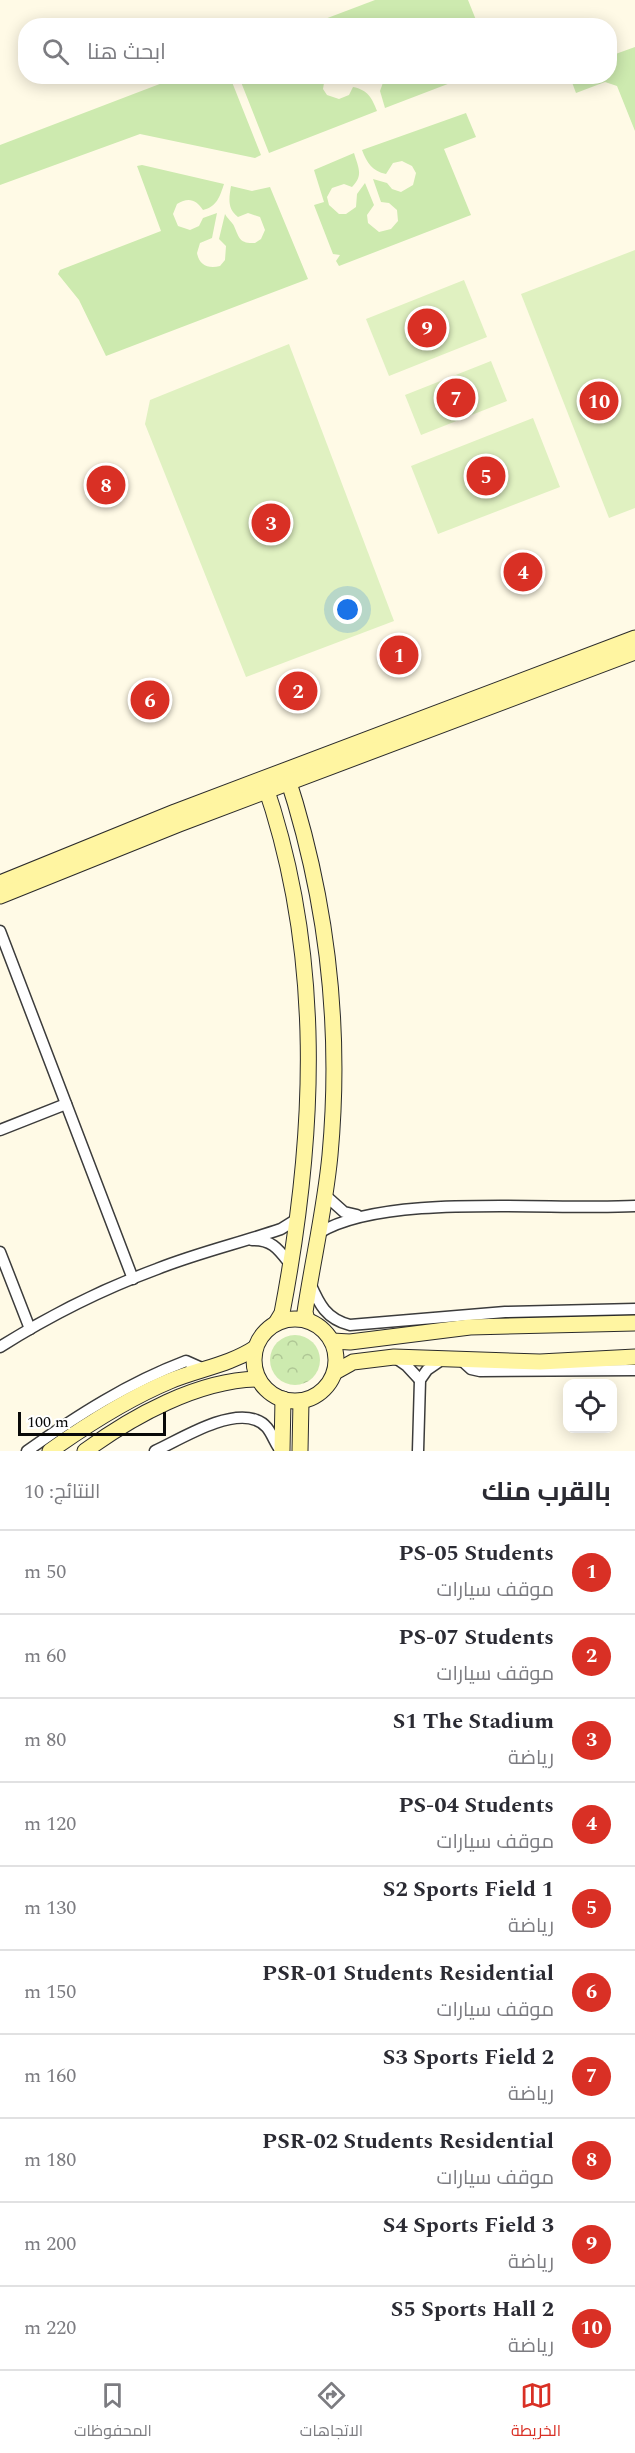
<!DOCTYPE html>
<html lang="ar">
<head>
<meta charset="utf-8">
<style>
	body { margin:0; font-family:Spectral,Cairo,serif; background:#f7f7f7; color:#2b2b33; direction:rtl }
	.controls { position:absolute; right:18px; bottom:18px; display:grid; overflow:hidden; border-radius:12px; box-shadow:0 3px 15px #0003 }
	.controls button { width:54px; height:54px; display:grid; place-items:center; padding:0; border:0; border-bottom:2px solid #e1e1e2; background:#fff; color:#2b2b33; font:30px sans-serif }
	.scale { position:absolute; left:18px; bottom:15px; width:148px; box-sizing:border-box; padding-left:6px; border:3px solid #090909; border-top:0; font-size:16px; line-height:21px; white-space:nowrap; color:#090909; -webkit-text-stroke:4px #fff; paint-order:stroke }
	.you { position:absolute; left:348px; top:610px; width:21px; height:21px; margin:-15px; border:4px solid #fff; border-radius:50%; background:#1a73e8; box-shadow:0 0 0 9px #1a73e833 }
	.badge { display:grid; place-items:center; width:39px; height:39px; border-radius:50%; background:#d93025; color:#fff; font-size:20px; font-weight:700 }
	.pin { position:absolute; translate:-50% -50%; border:3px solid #fff; box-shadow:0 2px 6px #0006 }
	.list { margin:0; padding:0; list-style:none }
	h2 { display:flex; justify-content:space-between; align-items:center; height:78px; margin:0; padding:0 24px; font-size:26px }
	h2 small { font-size:20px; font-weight:400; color:#7c7c81 }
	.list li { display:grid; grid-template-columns:39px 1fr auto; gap:18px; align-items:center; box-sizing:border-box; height:84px; padding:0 24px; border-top:2px solid #e1e1e2 }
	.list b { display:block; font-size:22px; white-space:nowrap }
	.list p { margin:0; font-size:20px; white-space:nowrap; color:#7c7c81 }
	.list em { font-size:20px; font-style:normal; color:#7c7c81 }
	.icon { flex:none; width:33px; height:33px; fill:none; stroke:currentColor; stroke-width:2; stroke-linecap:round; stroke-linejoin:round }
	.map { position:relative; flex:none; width:635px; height:1451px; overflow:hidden; direction:ltr }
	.search { position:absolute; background:#fff; box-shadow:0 3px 15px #0003; left:18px; right:18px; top:18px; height:66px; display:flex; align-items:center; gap:15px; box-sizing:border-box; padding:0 21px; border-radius:24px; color:#7c7c81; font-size:22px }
	.sheet { height:918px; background:#fff }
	nav { display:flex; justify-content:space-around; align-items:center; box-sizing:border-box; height:84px; border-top:2px solid #e1e1e2; background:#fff; font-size:16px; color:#7c7c81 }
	nav a { display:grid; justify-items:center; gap:3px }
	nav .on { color:#d93025 }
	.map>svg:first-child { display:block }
	.grass { fill:#cdeaaf }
	.park { fill:url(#park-crowns) }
	.pitch { fill:#e0f1c1 }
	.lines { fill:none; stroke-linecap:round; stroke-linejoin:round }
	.street-casing { stroke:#3c3c3c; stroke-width:13 }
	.secondary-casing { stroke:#2b2b2b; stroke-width:17 }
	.street { stroke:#fff; stroke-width:10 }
	.secondary { stroke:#fff5a1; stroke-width:15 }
</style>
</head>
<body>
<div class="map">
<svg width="635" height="1451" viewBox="0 0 635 1451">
	<defs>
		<pattern id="park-crowns" width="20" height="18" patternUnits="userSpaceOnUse" patternTransform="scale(1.5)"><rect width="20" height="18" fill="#cdeaaf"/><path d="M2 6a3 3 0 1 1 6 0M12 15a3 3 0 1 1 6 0" fill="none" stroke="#afc795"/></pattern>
	</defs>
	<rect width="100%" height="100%" fill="#fffae6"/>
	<!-- grass -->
	<g class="grass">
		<path d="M375,0H468L478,25H309Z"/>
		<path d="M635,47V131L617,86L605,82L576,93L570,77L610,76V56Z"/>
		<path d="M178,77H230L261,155L255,158L140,134L0,185V145Z"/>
		<path d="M239,77H325L323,89L327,95L339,99L349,95L353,87C368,90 372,98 377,111L269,153Z"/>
		<path d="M385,77H466L385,108L380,91Z"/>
		<path d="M466,113L476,137L444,149L471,215L339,266L336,261L340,255L333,254L314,205L324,202L314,170L354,153C358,167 364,175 352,187L344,184L332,188L327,197L329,205L339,214H346L356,207L357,194L365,183L374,205L367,215L368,223L379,232L391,229L398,221L397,210L389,203L381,202L373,179L387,183L392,189L401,192L413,185L416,173L412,166L402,161L393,163L386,174C372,171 367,163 362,150Z"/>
		<path d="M142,165L224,184C220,196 217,207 203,210C196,199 188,197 177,204L173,214L178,226L190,230L199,226L203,218L217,213L212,238L200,243L197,253C199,265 208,269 220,266L225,260L226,246L219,239L225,214C227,218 233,223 234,226C239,237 239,244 255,243L261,239L265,230L260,217L248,213L238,217C227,209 229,198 231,186L252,191L270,187L308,279L106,356L79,300L58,274L60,270L161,231L137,166Z"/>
	</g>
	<!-- park -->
	<circle class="park" cx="295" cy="1360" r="25"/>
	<!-- pitch -->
	<g class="pitch">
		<path d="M635,250V508L609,518L521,294Z"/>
		<path d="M464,280L487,337L389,376L366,319Z"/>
		<path d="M289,344L394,621L246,677L145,424L150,400Z"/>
		<path d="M491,361L507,401L421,435L405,395Z"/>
		<path d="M533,418L560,487L438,534L411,466Z"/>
	</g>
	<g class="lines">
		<!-- street casing -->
		<g class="street-casing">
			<g id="street">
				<path d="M0,931L133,1279"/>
				<path d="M0,1130L66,1104"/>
				<path d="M325,1195L344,1212L357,1215"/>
				<path d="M319,1233C385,1192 553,1211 635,1206"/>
				<path d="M252,1240C272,1239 279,1250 290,1264"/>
				<path d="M0,1252L30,1329"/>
				<path d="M310,1283C319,1304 326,1319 350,1325L505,1312L635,1309"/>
				<path d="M0,1347C49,1316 103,1289 157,1269C197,1253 240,1243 281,1229L297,1219"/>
				<path d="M394,1357L407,1366L420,1380"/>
				<path d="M459,1358L471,1369L480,1371L635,1370"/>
				<path d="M27,1451C78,1415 128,1383 186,1361L204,1369"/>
				<path d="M155,1451C181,1439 228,1409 256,1420C271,1425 272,1440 281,1451"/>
				<path d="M418,1451L420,1380L427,1370L443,1359"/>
			</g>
		</g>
		<!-- secondary casing -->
		<g class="secondary-casing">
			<g id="secondary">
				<path d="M286,773C327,898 342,1024 330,1155C325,1208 313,1259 305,1312L307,1320"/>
				<path d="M264,782C324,955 316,1135 282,1313L276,1323"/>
				<path d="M0,883L175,812L635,638"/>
				<path d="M0,896L179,824L635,652"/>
				<circle cx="295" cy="1360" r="41"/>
				<path d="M332,1341L350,1342L470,1327L635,1323"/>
				<path d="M335,1372L353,1362L394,1357L540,1362L635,1357"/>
				<path d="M50,1451C88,1424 127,1399 170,1381C199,1369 229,1365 255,1348"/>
				<path d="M85,1451C133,1416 198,1380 258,1379"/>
				<path d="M282,1451L283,1399"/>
				<path d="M300,1451L301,1401"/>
			</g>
		</g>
		<!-- street -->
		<use href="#street" class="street"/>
		<!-- secondary -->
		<use href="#secondary" class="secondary"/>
	</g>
</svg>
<div class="controls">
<button><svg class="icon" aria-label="locate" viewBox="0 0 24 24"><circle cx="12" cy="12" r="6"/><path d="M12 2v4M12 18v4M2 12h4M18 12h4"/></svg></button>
</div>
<div class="scale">100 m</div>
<div class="you"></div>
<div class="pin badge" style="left:399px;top:655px">1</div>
<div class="pin badge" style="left:298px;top:691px">2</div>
<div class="pin badge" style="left:271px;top:523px">3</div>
<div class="pin badge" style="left:523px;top:572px">4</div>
<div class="pin badge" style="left:486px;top:476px">5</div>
<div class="pin badge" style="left:150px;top:700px">6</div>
<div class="pin badge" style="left:456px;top:398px">7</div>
<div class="pin badge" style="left:106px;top:485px">8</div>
<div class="pin badge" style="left:427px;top:328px">9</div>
<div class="pin badge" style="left:599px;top:401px">10</div>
<div class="search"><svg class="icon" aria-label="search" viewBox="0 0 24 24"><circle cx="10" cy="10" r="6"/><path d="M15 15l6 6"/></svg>ابحث هنا</div>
</div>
<section class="sheet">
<h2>بالقرب منك<small>النتائج: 10</small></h2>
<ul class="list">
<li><span class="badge">1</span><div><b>PS-05 Students</b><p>موقف سيارات</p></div><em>50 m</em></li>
<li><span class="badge">2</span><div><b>PS-07 Students</b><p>موقف سيارات</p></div><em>60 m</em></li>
<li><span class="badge">3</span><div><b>S1 The Stadium</b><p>رياضة</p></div><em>80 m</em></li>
<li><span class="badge">4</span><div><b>PS-04 Students</b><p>موقف سيارات</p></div><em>120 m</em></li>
<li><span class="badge">5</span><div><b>S2 Sports Field 1</b><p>رياضة</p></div><em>130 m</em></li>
<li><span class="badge">6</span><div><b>PSR-01 Students Residential</b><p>موقف سيارات</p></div><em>150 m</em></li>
<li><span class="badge">7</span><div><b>S3 Sports Field 2</b><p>رياضة</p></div><em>160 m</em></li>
<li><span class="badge">8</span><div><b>PSR-02 Students Residential</b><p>موقف سيارات</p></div><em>180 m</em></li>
<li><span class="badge">9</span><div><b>S4 Sports Field 3</b><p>رياضة</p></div><em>200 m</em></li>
<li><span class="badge">10</span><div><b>S5 Sports Hall 2</b><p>رياضة</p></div><em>220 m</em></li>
</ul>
</section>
<nav>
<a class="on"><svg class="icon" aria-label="map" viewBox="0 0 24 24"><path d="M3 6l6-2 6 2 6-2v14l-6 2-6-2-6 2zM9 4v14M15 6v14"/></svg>الخريطة</a>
<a><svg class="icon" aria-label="directions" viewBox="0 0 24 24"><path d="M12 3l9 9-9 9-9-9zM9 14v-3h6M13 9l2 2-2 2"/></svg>الاتجاهات</a>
<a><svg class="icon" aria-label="saved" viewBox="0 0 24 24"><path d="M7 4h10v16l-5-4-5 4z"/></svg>المحفوظات</a>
</nav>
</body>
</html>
